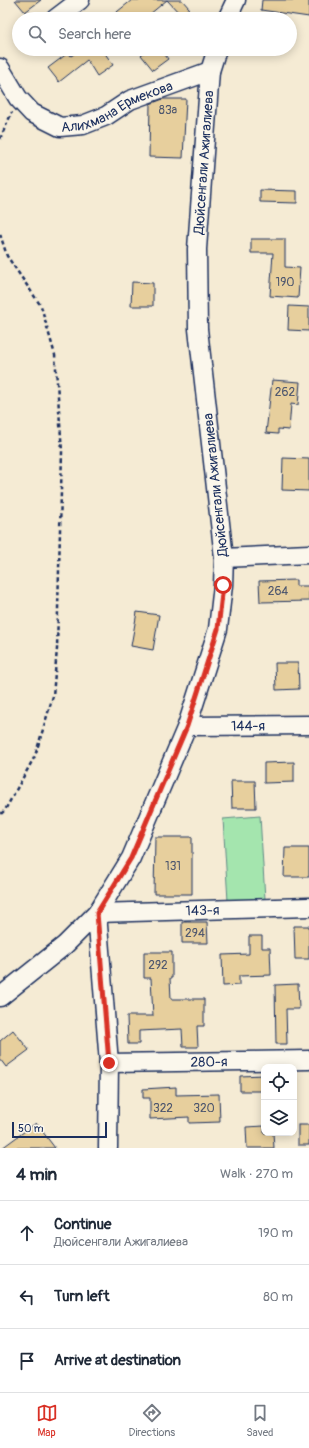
<!DOCTYPE html>
<html lang="en">
<head>
<meta charset="utf-8">
<style>
	body { margin:0; font-family:Pangolin,sans-serif; background:#f2f2f3; color:#1f2937 }
	.controls { position:absolute; right:12px; bottom:12px; display:grid; overflow:hidden; border-radius:8px; box-shadow:0 2px 10px #0003 }
	.controls button { width:36px; height:36px; display:grid; place-items:center; padding:0; border:0; border-bottom:1px solid #e0e1e3; background:#fff; color:#1f2937; font:20px sans-serif }
	.scale { position:absolute; left:12px; bottom:10px; width:95px; box-sizing:border-box; padding-left:4px; border:2px solid #1b2f5e; border-top:0; font-size:11px; line-height:14px; white-space:nowrap; color:#1b2f5e; -webkit-text-stroke:3px #fbf7ec; paint-order:stroke }
	.stop { position:absolute; width:12px; height:12px; margin:-9px; border:3px solid #d93025; border-radius:50%; background:#fff }
	.stop.end { background:#d93025; border-color:#fff; box-shadow:0 1px 4px #0008 }
	.list { margin:0; padding:0; list-style:none }
	h2 { display:flex; justify-content:space-between; align-items:center; height:52px; margin:0; padding:0 16px; font-size:17px }
	h2 small { font-size:13px; font-weight:400; color:#747a83 }
	.list li { display:grid; grid-template-columns:26px 1fr auto; gap:12px; align-items:center; box-sizing:border-box; height:64px; padding:0 16px; border-top:1px solid #e0e1e3 }
	.list b { display:block; font-size:15px; white-space:nowrap }
	.list p { margin:0; font-size:13px; white-space:nowrap; color:#747a83 }
	.list em { font-size:13px; font-style:normal; color:#747a83 }
	.icon { flex:none; width:22px; height:22px; fill:none; stroke:currentColor; stroke-width:2; stroke-linecap:round; stroke-linejoin:round }
	.map { position:relative; flex:none; width:309px; height:1148px; overflow:hidden }
	.search { position:absolute; background:#fff; box-shadow:0 2px 10px #0003; left:12px; right:12px; top:12px; height:44px; display:flex; align-items:center; gap:10px; box-sizing:border-box; padding:0 14px; border-radius:22px; color:#747a83; font-size:15px }
	.sheet { height:244px; background:#fff }
	nav { display:flex; justify-content:space-around; align-items:center; box-sizing:border-box; height:56px; border-top:1px solid #e0e1e3; background:#fff; font-size:11px; color:#747a83 }
	nav a { display:grid; justify-items:center; gap:2px }
	nav .on { color:#d93025 }
	.map>svg:first-child { display:block }
	.green { fill:#a4e5ae; stroke:#608a86 }
	.building { fill:#e7cf9d; stroke:#1b2f5e }
	.lines { fill:none; stroke-linecap:round; stroke-linejoin:round }
	.minor-casing { stroke:#1b2f5e; stroke-width:21 }
	.path { stroke:#1b2f5e; stroke-width:2.5; stroke-dasharray:4 3; stroke-linecap:butt }
	.minor { stroke:#fbf7ec; stroke-width:18 }
	.route { stroke:#d93025; stroke-width:5 }
	.labels { text-anchor:middle; stroke-width:3; stroke-linejoin:round; paint-order:stroke }
	.number-label { font-size:12px; fill:#4e576e }
	.street-label { font-size:14px; fill:#1b2f5e; stroke:#fbf7ec }
</style>
</head>
<body>
<div class="map">
<svg width="309" height="1148" viewBox="0 0 309 1148">
	<rect width="100%" height="100%" fill="#f5ebd4"/>
	<filter id="ink" filterUnits="userSpaceOnUse"><feTurbulence type="fractalNoise" baseFrequency=".025" numOctaves="2"/><feDisplacementMap in="SourceGraphic" scale="8" xChannelSelector="R" yChannelSelector="G"/><feConvolveMatrix kernelMatrix="1 2 1 2 8 2 1 2 1" color-interpolation-filters="sRGB"/></filter>
	<g filter="url(#ink)">
		<!-- green -->
		<path class="green" d="M260,816L265,899L228,901L223,819Z"/>
		<!-- building -->
		<g class="building">
			<path d="M15,0H41L25,12Z"/>
			<path d="M132,0H167L144,19H108Z"/>
			<path d="M167,0H182L189,8L181,15Z"/>
			<path d="M262,0H309V17L261,10Z"/>
			<path d="M79,49H102L113,65L97,76L87,60L59,82L48,68L68,53L71,56L80,50Z"/>
			<path d="M148,49H161L168,59L153,70L141,55Z"/>
			<path d="M163,99H186L183,158L149,157L150,104Z"/>
			<path d="M260,190L297,191V203L260,202Z"/>
			<path d="M251,239H285V267L300,268L298,298L270,296L273,253H251Z"/>
			<path d="M132,282L153,283V306H131Z"/>
			<path d="M289,306L309,307V331L288,330Z"/>
			<path d="M272,380L300,382L298,405L291,404L289,430L278,429V434L266,433Z"/>
			<path d="M283,458L309,459V491L282,490Z"/>
			<path d="M296,580V586H309V601L260,602L259,581Z"/>
			<path d="M137,612L159,615L153,650L131,646Z"/>
			<path d="M275,663H298L299,689L276,690Z"/>
			<path d="M294,762V782L264,783V763Z"/>
			<path d="M231,781H255L256,808H232Z"/>
			<path d="M155,837H192V894H154Z"/>
			<path d="M285,848H309V877H284Z"/>
			<path d="M182,922H207L208,943H182Z"/>
			<path d="M294,926H309V959H295Z"/>
			<path d="M249,936H262V948H270L271,975L239,976V985L223,986L222,955L249,954Z"/>
			<path d="M144,952H172V978H170L171,999H204V1026H197L198,1047H183L182,1029L139,1031V1044H128L127,1016H153L151,978H144Z"/>
			<path d="M298,984L299,1009H286L287,1044H276L275,985Z"/>
			<path d="M13,1030L29,1050L6,1067L0,1059V1041Z"/>
			<path d="M264,1075V1091H240V1076Z"/>
			<path d="M176,1087V1095L219,1094L220,1122L189,1123V1117L150,1119V1098H143V1089Z"/>
			<path d="M36,1123L55,1148H2Z"/>
			<rect x="298" y="1125" width="11" height="20"/>
			<path d="M264,1126V1133H273L274,1148H247L246,1127Z"/>
		</g>
		<g class="lines">
			<!-- minor casing -->
			<g class="minor-casing">
				<g id="minor">
					<path d="M55,19L80,0"/>
					<path d="M227,19L236,0"/>
					<path id="s1" d="M0,68L18,98L32,113L60,127L83,125L106,116L130,100L210,71"/>
					<path d="M224,558L309,554"/>
					<path id="s2" d="M187,726L309,725"/>
					<path id="s3" d="M0,997L65,945L97,913L131,858L187,726L218,629L223,585L224,558L198,329L197,249L210,71L217,49"/>
					<path id="s4" d="M109,1063L309,1060"/>
					<path id="s5" d="M108,1148L109,1063L97,913L309,907"/>
				</g>
			</g>
			<!-- path -->
			<g class="path">
				<path d="M0,139L12,112"/>
				<path d="M0,234L7,256L41,306L55,355L62,451L57,649L53,696L35,756L5,810L0,815"/>
			</g>
			<!-- minor -->
			<use href="#minor" class="minor"/>
		</g>
	</g>
	<g class="lines" filter="url(#ink)">
		<!-- route -->
		<path class="route" d="M109,1063L97,913L131,858L187,726L218,629L223,585"/>
	</g>
	<g class="labels">
		<!-- number labels -->
		<g class="number-label">
			<text x="168" y="114">83а</text>
			<text x="285" y="286">190</text>
			<text x="285" y="396">262</text>
			<text x="278" y="595">264</text>
			<text x="173" y="870">131</text>
			<text x="195" y="937">294</text>
			<text x="158" y="969">292</text>
			<text x="163" y="1112">322</text>
			<text x="204" y="1112">320</text>
		</g>
		<!-- street labels -->
		<g class="street-label">
			<text dy="5" stroke="none"><textPath href="#s1" startOffset="148">Алихмана Ермекова</textPath></text>
			<text dy="5" stroke="none"><textPath href="#s3" startOffset="907">Дюйсенгали Ажигалиева</textPath></text>
			<text transform="translate(215 485) rotate(-96)" y="5">Дюйсенгали Ажигалиева</text>
			<text dy="5" stroke="none"><textPath href="#s2" startOffset="61">144-я</textPath></text>
			<text dy="5" stroke="none"><textPath href="#s5" startOffset="341">143-я</textPath></text>
			<text dy="5" stroke="none"><textPath href="#s4" startOffset="100">280-я</textPath></text>
		</g>
	</g>
</svg>
<div class="controls">
<button><svg class="icon" aria-label="locate" viewBox="0 0 24 24"><circle cx="12" cy="12" r="6"/><path d="M12 2v4M12 18v4M2 12h4M18 12h4"/></svg></button>
<button><svg class="icon" aria-label="layers" viewBox="0 0 24 24"><path d="M12 4l9 5-9 5-9-5zM3 14l9 5 9-5"/></svg></button>
</div>
<div class="scale">50 m</div>
<div class="stop" style="left:223px;top:585px"></div>
<div class="stop end" style="left:109px;top:1063px"></div>
<div class="search"><svg class="icon" aria-label="search" viewBox="0 0 24 24"><circle cx="10" cy="10" r="6"/><path d="M15 15l6 6"/></svg>Search here</div>
</div>
<section class="sheet">
<h2>4 min<small>Walk · 270 m</small></h2>
<ul class="list">
<li><svg class="icon" aria-label="ahead" viewBox="0 0 24 24"><path d="M12 20V5M6 11l6-6 6 6"/></svg><div><b>Continue</b><p>Дюйсенгали Ажигалиева</p></div><em>190 m</em></li>
<li><svg class="icon" aria-label="left" viewBox="0 0 24 24"><path d="M17 20v-9H6M10 6l-5 5 5 5"/></svg><div><b>Turn left</b></div><em>80 m</em></li>
<li><svg class="icon" aria-label="arrive" viewBox="0 0 24 24"><path d="M6 21V4h12l-3 4 3 4H6"/></svg><div><b>Arrive at destination</b></div></li>
</ul>
</section>
<nav>
<a class="on"><svg class="icon" aria-label="map" viewBox="0 0 24 24"><path d="M3 6l6-2 6 2 6-2v14l-6 2-6-2-6 2zM9 4v14M15 6v14"/></svg>Map</a>
<a><svg class="icon" aria-label="directions" viewBox="0 0 24 24"><path d="M12 3l9 9-9 9-9-9zM9 14v-3h6M13 9l2 2-2 2"/></svg>Directions</a>
<a><svg class="icon" aria-label="saved" viewBox="0 0 24 24"><path d="M7 4h10v16l-5-4-5 4z"/></svg>Saved</a>
</nav>
</body>
</html>
